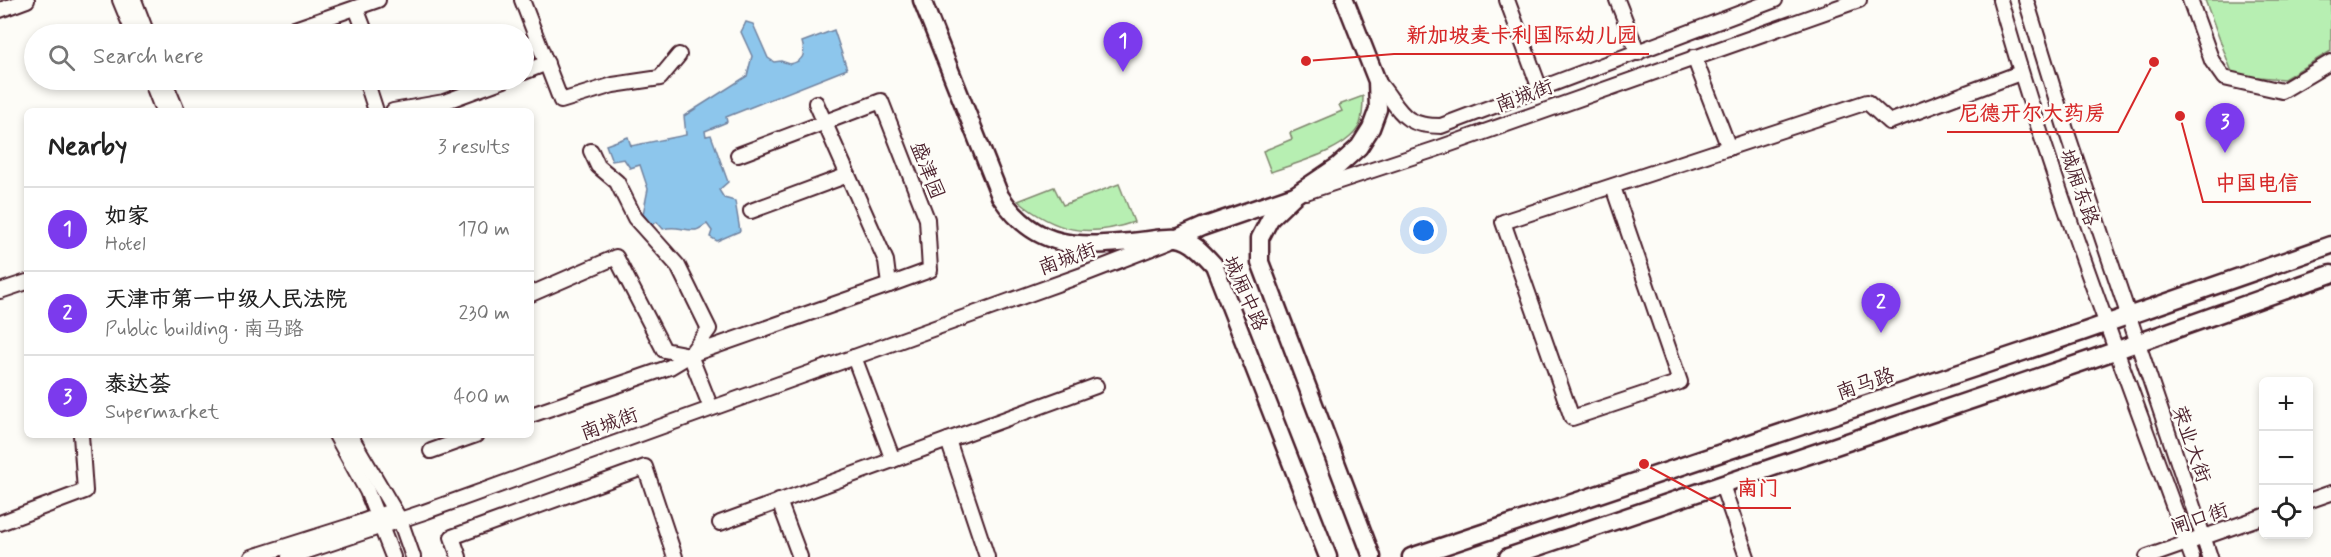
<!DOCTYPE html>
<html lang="en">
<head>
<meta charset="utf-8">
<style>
	body { margin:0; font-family:Mynerve,"LXGW WenKai TC",sans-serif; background:#f2f2f2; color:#222 }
	.controls { position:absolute; right:18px; bottom:18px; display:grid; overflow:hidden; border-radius:9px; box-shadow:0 3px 9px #0003 }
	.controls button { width:54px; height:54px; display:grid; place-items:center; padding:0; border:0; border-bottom:2px solid #e0e0e0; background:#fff; color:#222; font:30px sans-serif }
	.you { position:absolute; left:1424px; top:231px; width:21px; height:21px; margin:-15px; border:4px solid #fff; border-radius:50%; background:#1a73e8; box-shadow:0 0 0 9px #1a73e833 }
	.badge { display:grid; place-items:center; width:39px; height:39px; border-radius:50%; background:#7c3aed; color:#fff; font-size:20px; font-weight:700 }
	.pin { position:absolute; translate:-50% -50px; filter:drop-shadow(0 2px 3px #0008) }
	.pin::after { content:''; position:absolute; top:32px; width:21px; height:18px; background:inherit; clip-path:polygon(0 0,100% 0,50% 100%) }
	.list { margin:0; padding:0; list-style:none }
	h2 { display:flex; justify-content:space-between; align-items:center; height:78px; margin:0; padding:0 24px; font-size:26px }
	h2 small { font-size:20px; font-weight:400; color:#767676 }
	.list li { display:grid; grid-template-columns:39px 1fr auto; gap:18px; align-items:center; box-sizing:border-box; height:84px; padding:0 24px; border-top:2px solid #e0e0e0 }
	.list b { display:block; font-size:22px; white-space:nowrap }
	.list p { margin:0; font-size:20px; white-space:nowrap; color:#767676 }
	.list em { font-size:20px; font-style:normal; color:#767676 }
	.icon { flex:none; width:33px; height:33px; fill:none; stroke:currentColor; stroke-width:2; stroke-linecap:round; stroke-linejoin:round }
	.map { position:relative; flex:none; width:2331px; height:557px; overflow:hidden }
	.search { position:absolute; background:#fff; box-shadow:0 3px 9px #0003; left:24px; top:24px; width:510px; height:66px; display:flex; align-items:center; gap:15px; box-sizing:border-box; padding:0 21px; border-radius:33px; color:#767676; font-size:22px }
	.panel { position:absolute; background:#fff; box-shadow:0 3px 9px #0003; left:24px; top:108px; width:510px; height:330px; border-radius:9px }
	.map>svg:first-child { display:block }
	.green { fill:#b7efb2; stroke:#80876e; stroke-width:1.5 }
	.water { fill:#8dc6ec; stroke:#72839f; stroke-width:1.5 }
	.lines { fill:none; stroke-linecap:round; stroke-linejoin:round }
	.minor-casing { stroke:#4a1f2b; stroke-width:18 }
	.major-casing { stroke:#4a1f2b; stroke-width:21 }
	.minor { stroke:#fdfcf7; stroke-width:14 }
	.major { stroke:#fdfcf7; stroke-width:16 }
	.labels { text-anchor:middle; stroke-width:5; stroke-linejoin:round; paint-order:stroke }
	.street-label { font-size:20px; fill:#4a1f2b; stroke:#fdfcf7 }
	.leader { fill:none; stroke:#d62828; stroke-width:2 }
	.callout-dot { fill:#d62828; stroke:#fdfcf7; stroke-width:2 }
	.callout-label { font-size:21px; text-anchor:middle; font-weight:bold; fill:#d62828; stroke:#fdfcf7; stroke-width:5; stroke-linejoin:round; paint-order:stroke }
</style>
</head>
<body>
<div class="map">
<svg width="2331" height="557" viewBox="0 0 2331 557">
	<rect width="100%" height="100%" fill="#fdfcf7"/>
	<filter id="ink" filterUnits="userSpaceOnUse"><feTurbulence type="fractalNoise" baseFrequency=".0167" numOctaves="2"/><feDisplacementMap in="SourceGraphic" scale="12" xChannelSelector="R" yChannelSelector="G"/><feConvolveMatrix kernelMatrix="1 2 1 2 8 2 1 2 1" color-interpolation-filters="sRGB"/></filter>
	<g filter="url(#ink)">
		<!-- green -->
		<g class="green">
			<path d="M2205,0H2331V51L2284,79L2233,75Z"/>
			<path d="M1363,96C1363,105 1363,115 1360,124C1349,150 1296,163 1271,172L1263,151L1292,139L1290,133L1342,111L1339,105Z"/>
			<path d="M1119,184L1134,222C1087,238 1056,232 1018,201L1054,187L1063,205Z"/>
		</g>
		<!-- water -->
		<path class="water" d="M746,22L753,24L768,58L774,62L781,61L790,64C803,61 806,55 802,42L834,30L847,69L726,117L727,122L705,131L706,136L711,135L728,182L719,190L724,198L735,201L740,231L717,241L710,237L712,231L707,224C702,226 699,231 693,230C682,230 675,225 663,229L657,222L651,225L643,214L648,189L640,165L630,168L624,159L612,161L606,145L628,137L631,146L686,135L684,116L747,76L752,56L741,32Z"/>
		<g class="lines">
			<!-- minor casing -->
			<g class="minor-casing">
				<g id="minor">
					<path d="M120,0L134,34"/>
					<path d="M134,0L147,34"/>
					<path d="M522,0L561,101L613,85L660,78L679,55"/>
					<path d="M1507,0L1540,89"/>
					<path d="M1617,0L1638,53"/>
					<path d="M2000,0C2053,189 2125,372 2192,557"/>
					<path d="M2026,0L2065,127L2210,557"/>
					<path d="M2190,0L2212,61L2224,78L2282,91L2331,62"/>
					<path d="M356,8L366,34"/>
					<path d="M0,10L27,0"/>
					<path d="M280,34L378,0"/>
					<path d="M1694,57L1729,148"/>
					<path d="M524,72L547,63"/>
					<path d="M151,80L163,111"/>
					<path d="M164,80L177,111"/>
					<path d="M366,80L376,111"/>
					<path d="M1377,81C1401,108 1399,126 1441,126L1775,0"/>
					<path d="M393,111L444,102L504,80"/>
					<path d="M591,151L598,166L617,182L635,218L678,266L709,329L690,355L711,408"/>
					<path d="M738,155L881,101L927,219L930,270L889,285"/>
					<path d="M1613,187L1680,382L1572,418L1503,222L1867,102L1889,122L2020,73"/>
					<path d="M1306,192L1436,149L1859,0"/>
					<path d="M751,211L848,175"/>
					<path d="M0,291L27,282"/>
					<path d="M531,294L616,257L664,350L690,355"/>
					<path d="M854,357L893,460"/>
					<path d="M531,415L670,367L690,355L889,285L886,261L816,103"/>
					<path d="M336,435L367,491L393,557"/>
					<path d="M350,435L400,520L413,557"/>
					<path d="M948,440L987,557"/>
					<path d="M431,451L476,435"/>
					<path d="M1722,485L1747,557"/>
					<path d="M779,501L800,557"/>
					<path d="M2308,501L2331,493"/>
					<path d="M0,523L85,491L81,435"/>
					<path d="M720,523L1096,386"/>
					<path d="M252,557L350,526L394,510"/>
					<path d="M289,557L424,512L1082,275L1170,241"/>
					<path d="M459,557L452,537L645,467L675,557"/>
					<path d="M2147,557L2264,516"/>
				</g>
			</g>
			<!-- major casing -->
			<g class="major-casing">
				<g id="major">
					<path d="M922,0L1000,196C1037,252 1080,247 1140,241C1151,240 1166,237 1177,238C1193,241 1204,254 1214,265L1328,557"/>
					<path d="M1345,0L1377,81L1378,109L1371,128L1359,147L1338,166L1295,195L1270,219L1260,238V262L1372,557"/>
					<path d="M1177,238L1202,227L1292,196"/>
					<path d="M1411,557L2082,332L2331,245"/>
					<path d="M1508,557L2092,359L2331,274"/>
				</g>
			</g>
			<!-- minor -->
			<use href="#minor" class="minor"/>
			<!-- major -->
			<use href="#major" class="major"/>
		</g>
	</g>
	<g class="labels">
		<!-- street labels -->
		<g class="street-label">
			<text transform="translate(1524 95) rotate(-20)" y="7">南城街</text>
			<text transform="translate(928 170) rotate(69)" y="7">盛津园</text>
			<text transform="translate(2080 187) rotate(71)" y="7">城厢东路</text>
			<text transform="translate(1067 258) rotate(-20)" y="7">南城街</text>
			<text transform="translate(1246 293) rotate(66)" y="7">城厢中路</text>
			<text transform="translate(1865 383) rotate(-19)" y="7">南马路</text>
			<text transform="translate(609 423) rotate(-20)" y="7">南城街</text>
			<text transform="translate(2192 444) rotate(71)" y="7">荣业大街</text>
			<text transform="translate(2199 518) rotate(-19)" y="7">闸口街</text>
		</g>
	</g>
	<!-- callouts -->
	<path class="leader" d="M1306 61L1394 54H1649M2154 62L2118 132H1947M2180 116L2203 202H2311M1644 464L1725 508H1791"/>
	<g class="callout-dot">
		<circle cx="1306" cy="61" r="6"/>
		<circle cx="2154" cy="62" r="6"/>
		<circle cx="2180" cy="116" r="6"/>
		<circle cx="1644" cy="464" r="6"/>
	</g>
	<g class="callout-label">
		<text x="1522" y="42">新加坡麦卡利国际幼儿园</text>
		<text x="2032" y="120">尼德开尔大药房</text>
		<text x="2257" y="190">中国电信</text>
		<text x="1758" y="495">南门</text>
	</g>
</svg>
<div class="controls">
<button>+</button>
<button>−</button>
<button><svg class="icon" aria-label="locate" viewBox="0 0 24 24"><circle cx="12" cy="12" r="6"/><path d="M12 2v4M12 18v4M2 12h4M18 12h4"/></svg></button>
</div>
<div class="you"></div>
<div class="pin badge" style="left:1123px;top:72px">1</div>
<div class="pin badge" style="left:1881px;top:333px">2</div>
<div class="pin badge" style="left:2225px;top:153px">3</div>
<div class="search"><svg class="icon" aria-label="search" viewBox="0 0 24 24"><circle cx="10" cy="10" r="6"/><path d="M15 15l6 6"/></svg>Search here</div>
<section class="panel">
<h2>Nearby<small>3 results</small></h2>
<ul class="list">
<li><span class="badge">1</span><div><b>如家</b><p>Hotel</p></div><em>170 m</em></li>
<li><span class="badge">2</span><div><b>天津市第一中级人民法院</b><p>Public building · 南马路</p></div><em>230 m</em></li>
<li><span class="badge">3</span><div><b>泰达荟</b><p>Supermarket</p></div><em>400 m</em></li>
</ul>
</section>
</div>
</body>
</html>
